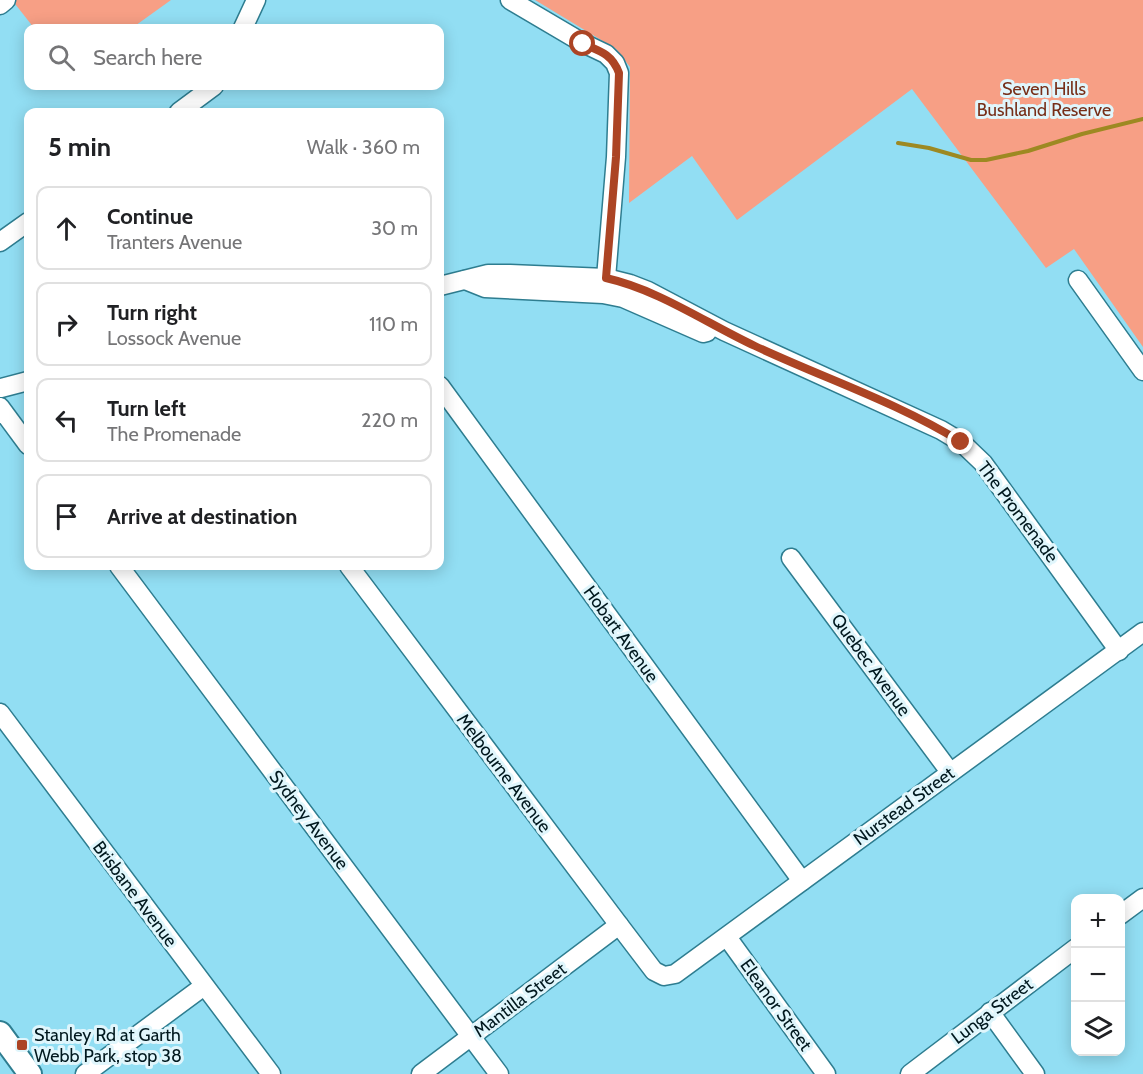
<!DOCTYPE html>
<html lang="en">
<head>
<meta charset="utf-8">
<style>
	body { margin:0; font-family:Cabin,sans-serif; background:#f2f2f2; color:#202124 }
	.controls { position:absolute; right:18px; bottom:18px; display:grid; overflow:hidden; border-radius:12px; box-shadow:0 3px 15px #0003 }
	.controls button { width:54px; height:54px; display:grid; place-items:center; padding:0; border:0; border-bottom:2px solid #e0e0e0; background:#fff; color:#202124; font:30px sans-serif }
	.stop { position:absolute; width:18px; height:18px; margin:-14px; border:4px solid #ac4424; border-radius:50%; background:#fff }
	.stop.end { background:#ac4424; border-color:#fff; box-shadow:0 2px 6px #0008 }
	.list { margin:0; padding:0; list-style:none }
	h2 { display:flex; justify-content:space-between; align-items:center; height:78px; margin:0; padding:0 24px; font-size:26px }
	h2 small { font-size:20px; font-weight:400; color:#757577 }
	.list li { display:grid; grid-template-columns:39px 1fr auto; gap:18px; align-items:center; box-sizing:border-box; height:84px; margin:0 12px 12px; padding:0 12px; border:2px solid #e0e0e0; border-radius:12px }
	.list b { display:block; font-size:22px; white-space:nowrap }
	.list p { margin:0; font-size:20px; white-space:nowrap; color:#757577 }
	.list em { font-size:20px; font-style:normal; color:#757577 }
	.icon { flex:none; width:33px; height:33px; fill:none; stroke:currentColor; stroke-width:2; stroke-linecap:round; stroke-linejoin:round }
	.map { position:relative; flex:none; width:1143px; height:1074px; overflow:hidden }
	.search { position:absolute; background:#fff; box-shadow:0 3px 15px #0003; left:24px; top:24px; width:420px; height:66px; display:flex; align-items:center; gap:15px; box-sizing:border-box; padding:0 21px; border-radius:12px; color:#757577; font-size:22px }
	.panel { position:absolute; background:#fff; box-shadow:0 3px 15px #0003; left:24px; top:108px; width:420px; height:462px; border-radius:12px }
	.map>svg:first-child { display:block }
	.green { fill:#f79f85 }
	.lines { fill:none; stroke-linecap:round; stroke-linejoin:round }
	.stream { stroke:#9d8922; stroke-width:4 }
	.minor-casing { stroke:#2e7d90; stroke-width:21 }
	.major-casing { stroke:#2e7d90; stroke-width:26 }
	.minor { stroke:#fff; stroke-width:18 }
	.major { stroke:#fff; stroke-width:22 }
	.route { stroke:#ac4424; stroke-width:8 }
	.poi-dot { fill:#ac4424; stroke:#e0f6fc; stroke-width:2 }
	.labels { text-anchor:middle; stroke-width:6; stroke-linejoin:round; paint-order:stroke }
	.park-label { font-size:18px; fill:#772f19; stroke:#e0f6fc }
	.street-label { font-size:18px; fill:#01181e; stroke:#e0f6fc }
	.poi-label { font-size:18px; fill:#01181e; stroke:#e0f6fc; text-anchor:start }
</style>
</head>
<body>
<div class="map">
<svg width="1143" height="1074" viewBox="0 0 1143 1074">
	<rect width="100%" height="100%" fill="#92def3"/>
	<!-- green -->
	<g class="green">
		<path d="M12,0H171L132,28H34Z"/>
		<path d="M535,0H1143V347L1074,249L1046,268L912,89L737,220L692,156L629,203L630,67L616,49Z"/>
	</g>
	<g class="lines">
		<!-- stream -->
		<path class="stream" d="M898,143L929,148L971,160H986L1028,151L1082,134L1143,119"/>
		<!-- minor casing -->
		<g class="minor-casing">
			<g id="minor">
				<path d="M510,0L583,43L606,54L615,63L619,73L616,157L606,278"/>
				<path d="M0,5L6,0"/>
				<path d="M243,28L256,0"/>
				<path d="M179,112L214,86"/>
				<path d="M0,242L28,222"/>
				<path d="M465,280L485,288L603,294L623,298L703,333L707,332"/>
				<path d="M1078,280L1143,371"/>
				<path d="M440,286L488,274H510L606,278L630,284L648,291L724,331L941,430L961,442L983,463L1119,651"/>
				<path d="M440,386L802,881"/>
				<path d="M1,388L28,381"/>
				<path d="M0,407L28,445"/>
				<path d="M791,558L950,772"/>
				<path d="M119,566L499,1074"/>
				<path d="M349,566L619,925L654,971L664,976L675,974L1143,632"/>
				<path d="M0,713L271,1074"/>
				<path d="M1120,915L1143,898"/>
				<path d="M727,937L826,1074"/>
				<path d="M990,1012L1035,1074"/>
				<path d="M85,1074L204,986"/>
				<path d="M421,1074L619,925"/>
				<path d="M910,1074L1076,948"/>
			</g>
		</g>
		<!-- major casing -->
		<g class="major-casing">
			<path id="major" d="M0,1033L30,1074"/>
		</g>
		<!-- minor -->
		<use href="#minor" class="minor"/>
		<!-- major -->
		<use href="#major" class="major"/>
	</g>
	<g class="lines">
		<!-- route -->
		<path class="route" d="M583,44C600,51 612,54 619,73L616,157L606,278C659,290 706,323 755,346C823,378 897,402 961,442"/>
	</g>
	<!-- markers -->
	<rect class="poi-dot" x="16" y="1039" width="12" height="12" rx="3"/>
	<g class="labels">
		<!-- park labels -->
		<g class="park-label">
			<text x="1044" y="95">Seven Hills<tspan x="1044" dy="21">Bushland Reserve</tspan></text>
		</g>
		<!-- street labels -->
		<g class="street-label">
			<text transform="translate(1018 512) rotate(53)" y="6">The Promenade</text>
			<text transform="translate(621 634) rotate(54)" y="6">Hobart Avenue</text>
			<text transform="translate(871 665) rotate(54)" y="6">Quebec Avenue</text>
			<text transform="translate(504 773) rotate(53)" y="6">Melbourne Avenue</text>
			<text transform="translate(904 806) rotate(-36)" y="6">Nurstead Street</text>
			<text transform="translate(309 820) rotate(53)" y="6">Sydney Avenue</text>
			<text transform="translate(135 894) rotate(53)" y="6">Brisbane Avenue</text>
			<text transform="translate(520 1000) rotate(-37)" y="6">Mantilla Street</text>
			<text transform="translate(776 1005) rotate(54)" y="6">Eleanor Street</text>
			<text transform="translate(992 1011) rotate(-37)" y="6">Lunga Street</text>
		</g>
		<!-- poi labels -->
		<g class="poi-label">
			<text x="34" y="1041">Stanley Rd at Garth<tspan x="34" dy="21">Webb Park, stop 38</tspan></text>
		</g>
	</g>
</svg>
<div class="controls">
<button>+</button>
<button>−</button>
<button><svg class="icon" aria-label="layers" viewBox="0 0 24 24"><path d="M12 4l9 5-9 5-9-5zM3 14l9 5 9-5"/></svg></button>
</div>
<div class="stop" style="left:583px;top:44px"></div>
<div class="stop end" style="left:961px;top:442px"></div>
<div class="search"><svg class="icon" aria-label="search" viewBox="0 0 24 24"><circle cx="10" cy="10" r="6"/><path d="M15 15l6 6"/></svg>Search here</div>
<section class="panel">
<h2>5 min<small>Walk · 360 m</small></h2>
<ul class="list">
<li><svg class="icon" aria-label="ahead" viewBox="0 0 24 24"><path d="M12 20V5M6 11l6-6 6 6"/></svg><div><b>Continue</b><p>Tranters Avenue</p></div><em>30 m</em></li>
<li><svg class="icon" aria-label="right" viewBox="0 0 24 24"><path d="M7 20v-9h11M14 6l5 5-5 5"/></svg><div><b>Turn right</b><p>Lossock Avenue</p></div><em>110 m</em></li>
<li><svg class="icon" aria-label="left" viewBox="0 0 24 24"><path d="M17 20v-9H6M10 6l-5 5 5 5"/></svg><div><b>Turn left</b><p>The Promenade</p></div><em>220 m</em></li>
<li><svg class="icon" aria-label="arrive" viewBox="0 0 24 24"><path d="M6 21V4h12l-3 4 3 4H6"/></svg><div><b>Arrive at destination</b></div></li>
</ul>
</section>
</div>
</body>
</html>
